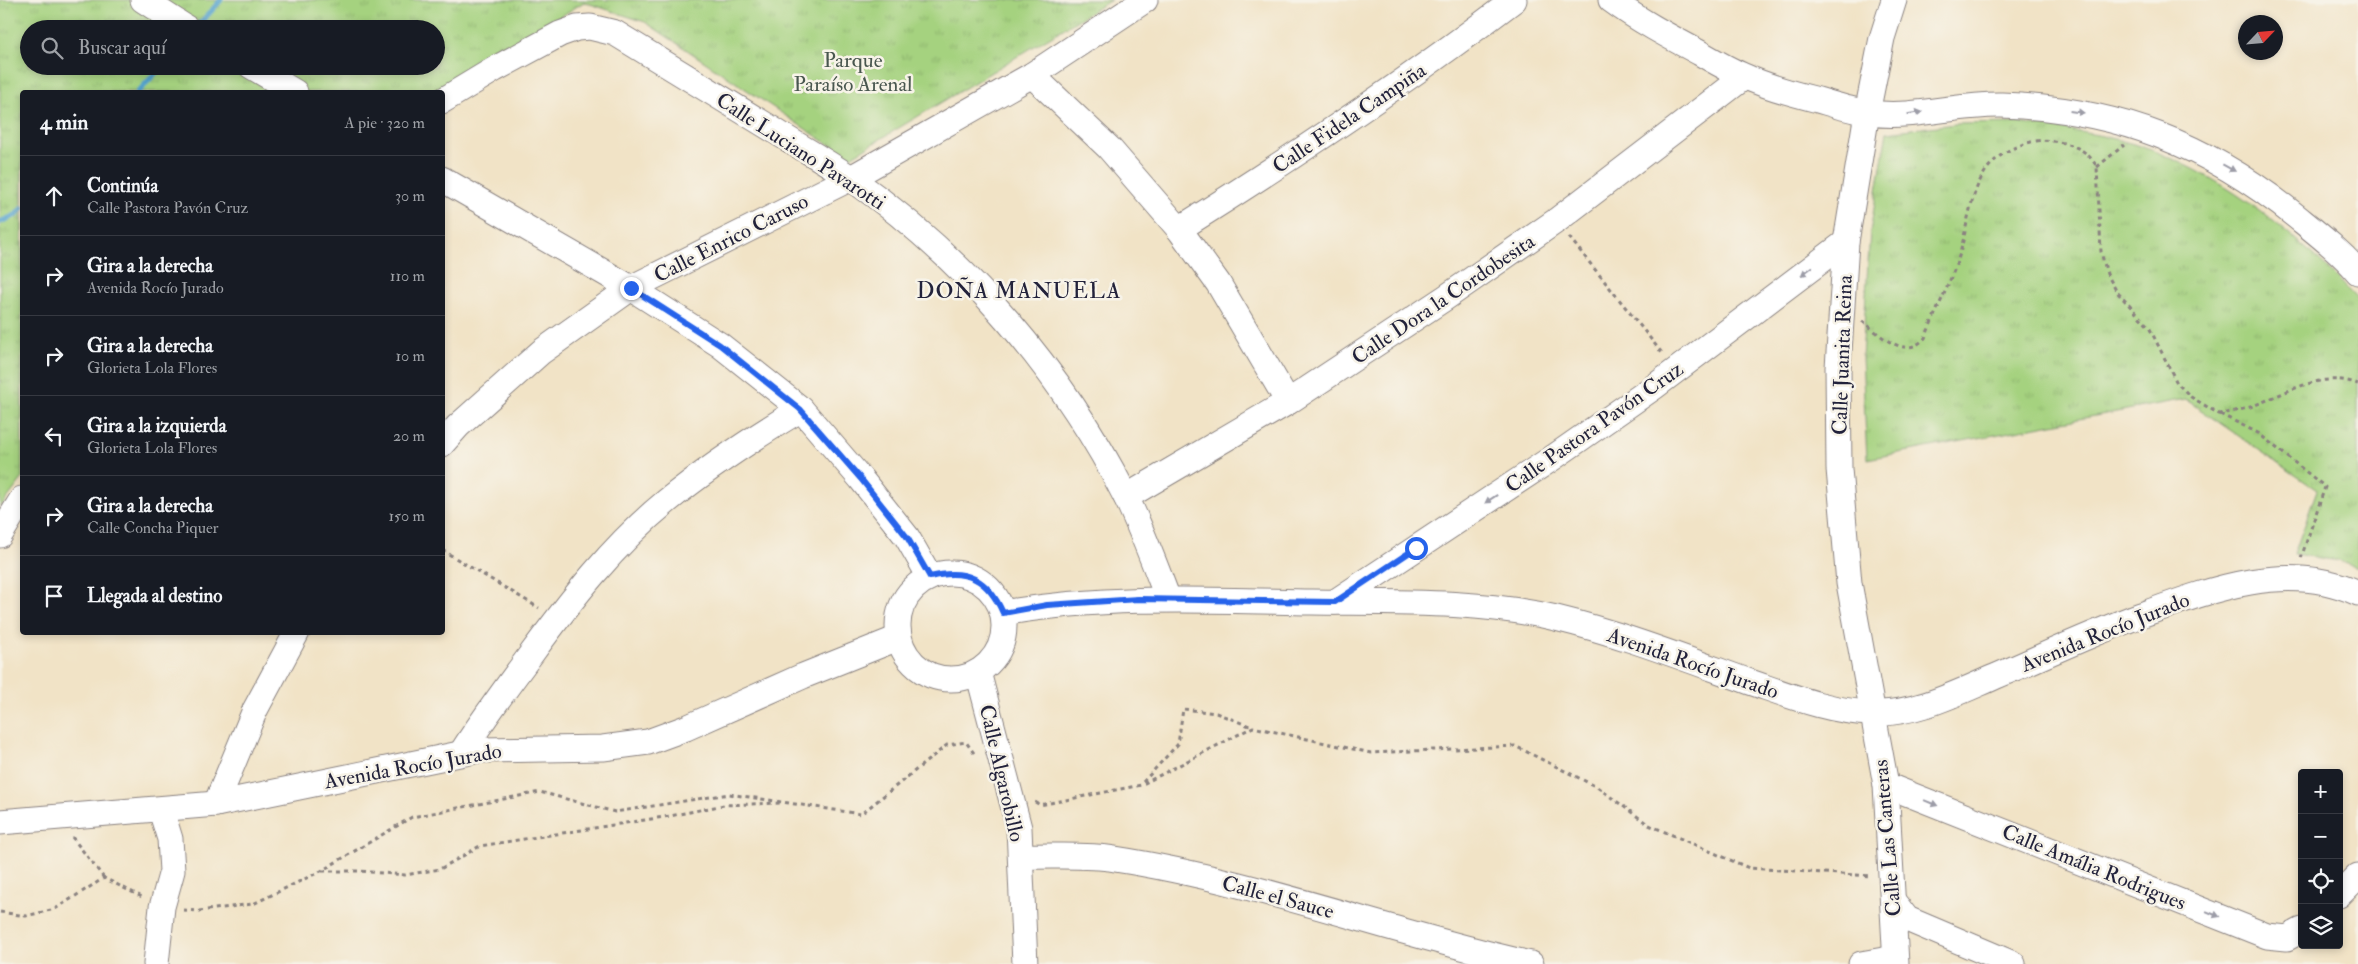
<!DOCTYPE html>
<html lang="es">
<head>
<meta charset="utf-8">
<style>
	body { margin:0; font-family:"IM FELL Double Pica",serif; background:#20242c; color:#f1f3f6 }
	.controls { position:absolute; right:15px; bottom:15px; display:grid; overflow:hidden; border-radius:5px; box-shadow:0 2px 8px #0003 }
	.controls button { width:45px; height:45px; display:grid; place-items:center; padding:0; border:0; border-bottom:1px solid #363941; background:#171b24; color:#f1f3f6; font:25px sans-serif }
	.compass { position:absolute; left:2238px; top:15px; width:45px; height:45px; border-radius:50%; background:#171b24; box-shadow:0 2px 8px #0003; rotate:64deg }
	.stop { position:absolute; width:15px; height:15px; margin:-11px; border:4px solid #2563eb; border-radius:50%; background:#fff }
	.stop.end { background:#2563eb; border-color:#fff; box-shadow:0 1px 5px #0008 }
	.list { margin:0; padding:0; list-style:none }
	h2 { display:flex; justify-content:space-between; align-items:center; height:65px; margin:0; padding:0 20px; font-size:21px }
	h2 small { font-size:16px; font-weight:400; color:#9ea1a6 }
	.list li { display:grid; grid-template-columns:32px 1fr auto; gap:15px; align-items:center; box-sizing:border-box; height:80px; padding:0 20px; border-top:1px solid #363941 }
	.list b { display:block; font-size:19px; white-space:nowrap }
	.list p { margin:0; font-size:16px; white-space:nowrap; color:#9ea1a6 }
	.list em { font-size:16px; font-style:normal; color:#9ea1a6 }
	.icon { flex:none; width:28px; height:28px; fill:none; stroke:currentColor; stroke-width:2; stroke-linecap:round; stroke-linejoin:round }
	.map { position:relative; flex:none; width:2358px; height:964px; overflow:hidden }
	.search { position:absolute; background:#171b24; box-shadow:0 2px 8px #0003; left:20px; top:20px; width:425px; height:55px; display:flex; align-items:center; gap:12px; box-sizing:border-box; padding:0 18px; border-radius:28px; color:#9ea1a6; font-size:19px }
	.panel { position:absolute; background:#171b24; box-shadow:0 2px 8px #0003; left:20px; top:90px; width:425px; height:545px; border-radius:5px }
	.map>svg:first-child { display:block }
	.park { fill:url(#park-tufts); stroke:#647a5d; fill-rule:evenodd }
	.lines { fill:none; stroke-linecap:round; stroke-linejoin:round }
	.stream { stroke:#54a3ce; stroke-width:5.5 }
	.minor-casing { stroke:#8a8280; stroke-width:27 }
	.path { stroke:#8a8280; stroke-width:3; stroke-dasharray:4 4; stroke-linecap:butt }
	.minor { stroke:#fff; stroke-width:25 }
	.oneway { fill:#9c9ca7 }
	.route { stroke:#2563eb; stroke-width:6 }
	.labels { text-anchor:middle; stroke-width:5; stroke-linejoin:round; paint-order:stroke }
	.park-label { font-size:21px; fill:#49574f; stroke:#f7f3e8 }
	.street-label { font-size:21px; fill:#22223b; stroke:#f7f3e8 }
	.neighbourhood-label { font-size:22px; letter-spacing:1px; fill:#22223b; stroke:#f7f3e8 }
</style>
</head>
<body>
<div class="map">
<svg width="2358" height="964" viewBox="0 0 2358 964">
	<defs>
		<pattern id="park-tufts" width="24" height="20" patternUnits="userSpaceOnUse" patternTransform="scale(1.25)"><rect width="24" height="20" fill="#a5d27f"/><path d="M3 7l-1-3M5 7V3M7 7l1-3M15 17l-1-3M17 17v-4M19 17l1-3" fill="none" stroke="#8eb46f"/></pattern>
	</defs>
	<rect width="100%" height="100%" fill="#f7f3e8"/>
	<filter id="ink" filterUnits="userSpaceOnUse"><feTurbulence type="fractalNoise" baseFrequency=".02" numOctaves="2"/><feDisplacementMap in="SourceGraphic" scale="10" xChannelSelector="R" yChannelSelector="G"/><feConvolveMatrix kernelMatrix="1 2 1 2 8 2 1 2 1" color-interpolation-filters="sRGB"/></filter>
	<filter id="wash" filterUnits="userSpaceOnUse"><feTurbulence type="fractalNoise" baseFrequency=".0096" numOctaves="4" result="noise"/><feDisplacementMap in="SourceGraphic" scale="20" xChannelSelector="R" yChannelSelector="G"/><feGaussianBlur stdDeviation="1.12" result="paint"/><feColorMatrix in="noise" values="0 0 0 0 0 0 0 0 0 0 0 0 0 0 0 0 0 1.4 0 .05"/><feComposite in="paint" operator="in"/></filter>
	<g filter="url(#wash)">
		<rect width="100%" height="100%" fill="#f1e3c6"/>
		<!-- park -->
		<g class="park">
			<path d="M0,0H1111L849,158L645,22L584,2L439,92H22V479L0,508ZM29,29H436V66H29Z"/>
			<path d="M2018,123C2062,129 2109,134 2151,150C2233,181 2298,237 2358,299V568L2339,561L2294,554L2317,490L2185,399L1867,459L1862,357L1870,232L1887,132L1955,124Z"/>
		</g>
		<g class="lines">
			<!-- stream -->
			<g class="stream">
				<path d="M196,28L221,0"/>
				<path d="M138,92L162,66"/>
				<path d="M0,222L16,215L22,208"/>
			</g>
		</g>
	</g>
	<g filter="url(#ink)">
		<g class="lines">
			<!-- minor casing -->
			<g class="minor-casing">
				<g id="minor">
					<path d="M143,0L188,29"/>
					<path d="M1611,0C1638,20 1670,37 1700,53C1714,61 1729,70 1744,76C1767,87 1794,94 1818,100C1835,105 1853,111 1870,113C1914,119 1957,104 2002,105C2117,109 2207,144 2297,217C2318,234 2340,251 2358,272"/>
					<path d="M1894,0L1882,38L1867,113L1846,242L1838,368L1839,469L1849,583L1886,785L1896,964"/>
					<path d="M251,66L295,92"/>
					<path d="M1032,75L1109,148L1179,229L1218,283L1288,402"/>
					<path d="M442,101L495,69L560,34L577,28L590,27L615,33C667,65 719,97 772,129C798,146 826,161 852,179C967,260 1062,371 1126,497C1142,530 1155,565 1168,599"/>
					<path d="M442,179L631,288L720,345L801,409L861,479L907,537L930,577"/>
					<path d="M1179,229C1294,157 1406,82 1514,0"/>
					<path d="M442,444L458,426L541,352L631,288L851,178L1032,75L1145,0"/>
					<path d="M1126,497L1288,402L1445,298L1556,221L1744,77"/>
					<path d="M0,535L22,499"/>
					<circle cx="951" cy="626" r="53"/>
					<path d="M1335,602L1554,457L1654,387L1846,242"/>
					<path d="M1003,613C1107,595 1207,600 1311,602C1392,603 1477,600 1556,618C1622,634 1686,659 1750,682C1788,695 1830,712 1872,713C1913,715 1955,694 1992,678C2041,657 2090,634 2141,615C2209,590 2287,560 2358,593"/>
					<path d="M978,672L1019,828L1025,964"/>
					<path d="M462,752C483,719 506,688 529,657C570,601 613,545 667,501C710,466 753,438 801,409"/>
					<path d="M1886,785L2267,936L2287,938L2302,930"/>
					<path d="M216,804L255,710L297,632"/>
					<path d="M0,822L216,804L479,750L603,748L648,742L686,728L803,676L898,638"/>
					<path d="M1021,856C1051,857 1085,854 1115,859C1257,881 1391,933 1531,964"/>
					<path d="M2339,895L2358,876"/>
					<path d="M1893,901L1907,919L2013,964"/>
					<path d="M156,964L162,907L172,871L170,839L161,810"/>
					<path d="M1861,964L1895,958"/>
				</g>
			</g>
			<!-- path -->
			<g class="path">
				<path d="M2097,167L2124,145"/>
				<path d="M1569,237L1662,353"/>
				<path d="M1862,321C1881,335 1904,361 1925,338C1936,310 1951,282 1960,253C1971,213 1971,165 2016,147C2028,142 2040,139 2053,141C2072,144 2087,149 2097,167L2101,252L2107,274L2117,292L2149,327L2177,383L2191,397L2219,414C2231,412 2242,410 2253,406C2286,393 2322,370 2358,384"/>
				<path d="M2220,414L2258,433L2325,487L2301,558"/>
				<path d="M442,550L539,608"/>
				<path d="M1143,782L1178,744L1183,709L1216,713L1252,727"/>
				<path d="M1035,802L1040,805L1141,785L1253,727L1371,753L1515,746L1597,787L1649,825L1749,868L1870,876"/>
				<path d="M72,837L104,878"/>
				<path d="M322,871H359L405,875L440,869L480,846L670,816L724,805L780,803"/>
				<path d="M183,910L199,911L253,904L321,871L412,817L540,792L615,812L729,794L861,814L947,745L966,742L976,756"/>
				<path d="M0,912L26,916L55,909L104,878L142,897"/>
			</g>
			<!-- minor -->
			<use href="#minor" class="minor"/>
		</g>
		<!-- one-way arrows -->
		<defs><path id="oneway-solid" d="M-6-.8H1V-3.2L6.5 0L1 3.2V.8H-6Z" transform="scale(1.25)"/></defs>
		<g class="oneway">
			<use href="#oneway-solid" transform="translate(2077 112) rotate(7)"/>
			<use href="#oneway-solid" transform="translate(1915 113) rotate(-9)"/>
			<use href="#oneway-solid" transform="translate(2229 168) rotate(28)"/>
			<use href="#oneway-solid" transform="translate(1807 271) rotate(143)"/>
			<use href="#oneway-solid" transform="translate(1491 499) rotate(146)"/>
			<use href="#oneway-solid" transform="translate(1931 803) rotate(22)"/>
			<use href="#oneway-solid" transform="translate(2213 914) rotate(22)"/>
		</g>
	</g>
	<g class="lines" filter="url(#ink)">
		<!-- route -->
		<path class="route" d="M631,288L720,345L800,409L861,479L907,537L930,577C967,568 988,579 1003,613L1047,605L1138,599L1335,602L1416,548"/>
	</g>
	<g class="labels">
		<!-- park labels -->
		<g class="park-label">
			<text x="853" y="67">Parque<tspan x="853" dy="24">Paraíso Arenal</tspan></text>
		</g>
		<!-- street labels -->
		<g class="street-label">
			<text transform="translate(1349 118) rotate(-34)" y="7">Calle Fidela Campiña</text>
			<text transform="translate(801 151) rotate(33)" y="7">Calle Luciano Pavarotti</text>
			<text transform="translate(731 238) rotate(-27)" y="7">Calle Enrico Caruso</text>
			<text transform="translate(1443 299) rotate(-34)" y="7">Calle Dora la Cordobesita</text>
			<text transform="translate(1842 355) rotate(-88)" y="7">Calle Juanita Reina</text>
			<text transform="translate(1594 427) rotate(-35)" y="7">Calle Pastora Pavón Cruz</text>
			<text transform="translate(2105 632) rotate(-22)" y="7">Avenida Rocío Jurado</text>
			<text transform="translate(1693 663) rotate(19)" y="7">Avenida Rocío Jurado</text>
			<text transform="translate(413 766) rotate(-10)" y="7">Avenida Rocío Jurado</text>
			<text transform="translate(1002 773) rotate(77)" y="7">Calle Algarobillo</text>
			<text transform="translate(1887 838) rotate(-95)" y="7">Calle Las Canteras</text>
			<text transform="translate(2094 867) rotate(22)" y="7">Calle Amália Rodrigues</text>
			<text transform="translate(1278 897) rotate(15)" y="7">Calle el Sauce</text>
		</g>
		<!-- neighbourhood labels -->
		<g class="neighbourhood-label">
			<text x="1019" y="298">DOÑA MANUELA</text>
		</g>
	</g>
</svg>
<div class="controls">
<button>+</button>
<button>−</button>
<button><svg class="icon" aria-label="locate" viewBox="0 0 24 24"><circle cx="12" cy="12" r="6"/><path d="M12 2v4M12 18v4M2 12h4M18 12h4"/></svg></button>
<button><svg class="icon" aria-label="layers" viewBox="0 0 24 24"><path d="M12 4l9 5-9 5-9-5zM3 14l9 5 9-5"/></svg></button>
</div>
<svg class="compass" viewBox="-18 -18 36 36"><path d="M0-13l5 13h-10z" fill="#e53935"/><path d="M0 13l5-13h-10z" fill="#9ea1a6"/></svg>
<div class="stop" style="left:1416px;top:548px"></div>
<div class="stop end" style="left:631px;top:288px"></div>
<div class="search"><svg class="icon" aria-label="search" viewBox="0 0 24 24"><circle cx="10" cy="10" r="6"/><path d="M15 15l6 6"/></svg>Buscar aquí</div>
<section class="panel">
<h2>4 min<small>A pie · 320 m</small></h2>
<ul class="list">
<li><svg class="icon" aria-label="ahead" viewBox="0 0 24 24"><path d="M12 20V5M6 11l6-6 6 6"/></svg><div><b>Continúa</b><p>Calle Pastora Pavón Cruz</p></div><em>30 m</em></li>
<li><svg class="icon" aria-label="right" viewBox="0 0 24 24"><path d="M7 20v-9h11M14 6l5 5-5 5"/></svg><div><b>Gira a la derecha</b><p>Avenida Rocío Jurado</p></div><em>110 m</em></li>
<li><svg class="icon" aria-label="right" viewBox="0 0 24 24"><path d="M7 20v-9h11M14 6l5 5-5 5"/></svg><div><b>Gira a la derecha</b><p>Glorieta Lola Flores</p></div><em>10 m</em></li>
<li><svg class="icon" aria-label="left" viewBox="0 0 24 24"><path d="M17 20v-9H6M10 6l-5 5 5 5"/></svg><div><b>Gira a la izquierda</b><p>Glorieta Lola Flores</p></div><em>20 m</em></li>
<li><svg class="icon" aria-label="right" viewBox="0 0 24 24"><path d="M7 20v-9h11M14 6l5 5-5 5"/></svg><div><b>Gira a la derecha</b><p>Calle Concha Piquer</p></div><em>150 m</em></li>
<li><svg class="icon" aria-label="arrive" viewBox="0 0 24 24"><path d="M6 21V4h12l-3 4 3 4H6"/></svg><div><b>Llegada al destino</b></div></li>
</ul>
</section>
</div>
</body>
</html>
